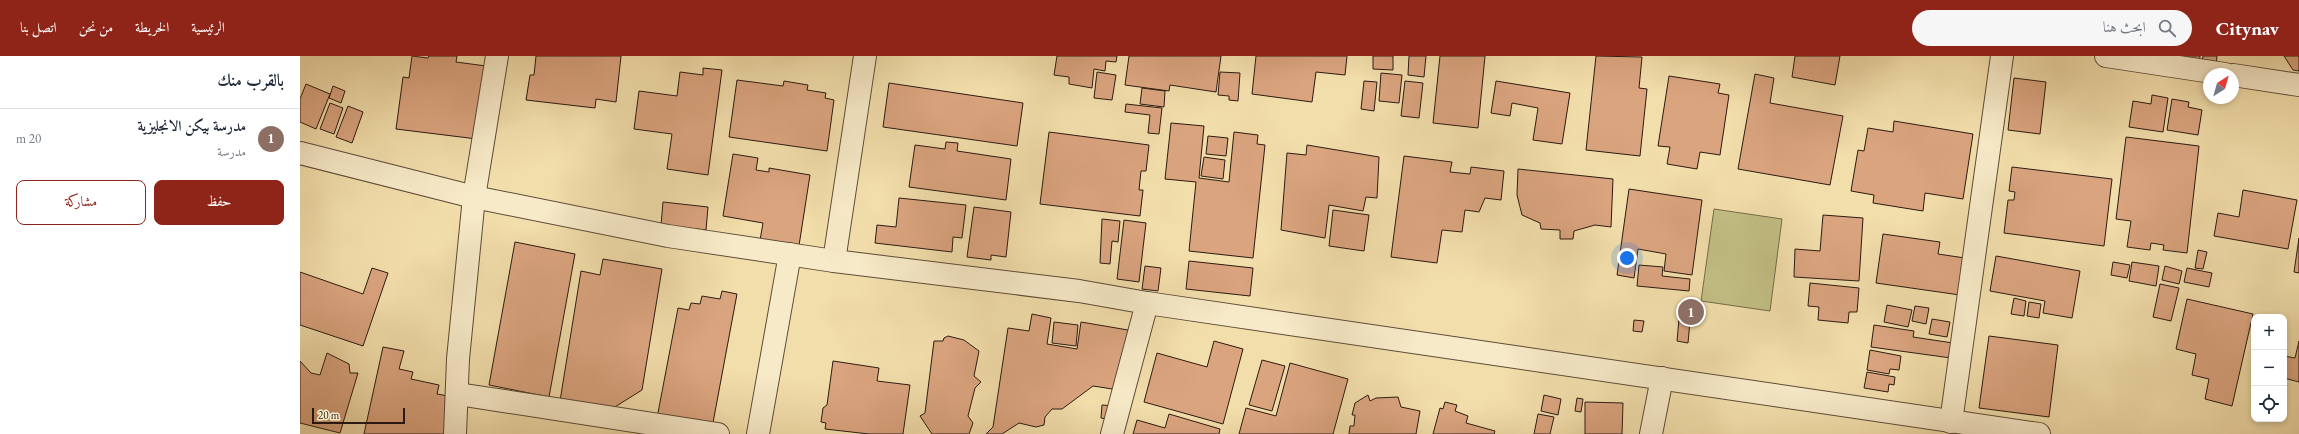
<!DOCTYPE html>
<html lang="ar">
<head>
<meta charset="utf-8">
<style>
	body { margin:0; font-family:"EB Garamond",Amiri,serif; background:#f6f6f7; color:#1f2937; direction:rtl }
	.controls { position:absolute; right:12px; bottom:12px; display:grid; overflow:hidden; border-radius:8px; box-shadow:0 2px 6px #0003 }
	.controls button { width:36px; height:36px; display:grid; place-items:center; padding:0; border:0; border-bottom:1px solid #e0e1e3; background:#fff; color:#1f2937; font:20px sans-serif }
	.compass { position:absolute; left:1903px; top:12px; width:36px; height:36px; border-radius:50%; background:#fff; box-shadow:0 2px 6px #0003; rotate:37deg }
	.scale { position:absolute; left:12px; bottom:10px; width:93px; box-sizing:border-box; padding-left:4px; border:2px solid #2c1a12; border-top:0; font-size:11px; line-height:14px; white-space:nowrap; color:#2c1a12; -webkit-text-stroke:3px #f7eac8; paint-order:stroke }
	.you { position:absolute; left:1327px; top:202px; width:14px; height:14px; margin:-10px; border:3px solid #fff; border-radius:50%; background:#1a73e8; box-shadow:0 0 0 6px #1a73e833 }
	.badge { display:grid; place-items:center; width:26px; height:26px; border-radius:50%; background:#8f2418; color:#fff; font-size:13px; font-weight:700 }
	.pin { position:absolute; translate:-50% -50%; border:2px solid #fff; box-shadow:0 1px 4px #0006 }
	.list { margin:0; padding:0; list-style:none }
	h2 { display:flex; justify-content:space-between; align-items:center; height:52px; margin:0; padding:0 16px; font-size:17px }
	h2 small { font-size:13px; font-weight:400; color:#747a83 }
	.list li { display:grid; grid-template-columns:26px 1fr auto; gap:12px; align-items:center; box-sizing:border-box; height:60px; padding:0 16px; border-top:1px solid #e0e1e3 }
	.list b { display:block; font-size:15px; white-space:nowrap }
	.list p { margin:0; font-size:13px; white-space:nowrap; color:#747a83 }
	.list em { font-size:13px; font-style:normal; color:#747a83 }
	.actions { display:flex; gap:8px; padding:12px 16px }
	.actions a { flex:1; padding:9px 0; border:1px solid #8f2418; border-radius:8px; text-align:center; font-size:14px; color:#8f2418 }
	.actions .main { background:#8f2418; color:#fff }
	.icon { flex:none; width:22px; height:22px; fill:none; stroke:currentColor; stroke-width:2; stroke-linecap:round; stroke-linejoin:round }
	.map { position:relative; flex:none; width:1999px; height:378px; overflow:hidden; direction:ltr }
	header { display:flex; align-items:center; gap:24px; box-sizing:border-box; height:56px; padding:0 20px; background:#8f2418; color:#fff }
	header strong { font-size:19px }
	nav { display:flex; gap:22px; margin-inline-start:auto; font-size:14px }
	.search { width:280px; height:36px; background:#f6f6f7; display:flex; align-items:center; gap:10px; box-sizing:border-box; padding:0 14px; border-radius:22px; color:#747a83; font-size:15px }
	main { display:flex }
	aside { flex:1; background:#fff }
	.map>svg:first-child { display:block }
	.green { fill:#c2bf84; stroke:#776c4b }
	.building { fill:#daa47f; stroke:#2c1a12 }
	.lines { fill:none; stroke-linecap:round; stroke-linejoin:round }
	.street-casing { stroke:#5e4b38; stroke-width:24 }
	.street { stroke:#f7eac8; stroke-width:22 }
</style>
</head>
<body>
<header>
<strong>Citynav</strong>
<div class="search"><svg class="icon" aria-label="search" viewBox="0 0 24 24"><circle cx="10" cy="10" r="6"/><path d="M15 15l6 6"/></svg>ابحث هنا</div>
<nav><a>الرئيسية</a><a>الخريطة</a><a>من نحن</a><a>اتصل بنا</a></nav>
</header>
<main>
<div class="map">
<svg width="1999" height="378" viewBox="0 0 1999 378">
	<rect width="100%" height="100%" fill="#f2deab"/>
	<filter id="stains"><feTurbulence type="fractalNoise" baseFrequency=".005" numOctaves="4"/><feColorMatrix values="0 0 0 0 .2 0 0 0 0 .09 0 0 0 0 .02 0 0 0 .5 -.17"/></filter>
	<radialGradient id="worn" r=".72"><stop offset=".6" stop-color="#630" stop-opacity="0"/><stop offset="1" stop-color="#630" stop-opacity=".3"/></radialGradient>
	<!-- green -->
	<path class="green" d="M1414,153L1482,163L1470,255L1401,245Z"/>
	<!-- building -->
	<g class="building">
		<path d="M112,0L128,2L129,0H157L156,6L186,10L177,83L96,73L103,21L109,22Z"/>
		<path d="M236,0H321L316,46L296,43L295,52L226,44L230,19H234Z"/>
		<path d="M757,0H817L816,6L806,5L805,15L794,13L792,32L769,28V21L754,19Z"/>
		<path d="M829,0H921L916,36L870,29L869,35L825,29Z"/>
		<path d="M956,0H1047L1045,19L1016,16L1012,46L952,38Z"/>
		<path d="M1073,0H1093V14L1073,13Z"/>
		<path d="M1109,0H1126L1124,21L1108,19Z"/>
		<path d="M1140,0H1185L1178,72L1133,67Z"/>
		<path d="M1296,0L1342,1L1339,32L1347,33L1340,100L1286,94Z"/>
		<path d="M1495,0H1540L1535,29L1492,21Z"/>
		<path d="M1875,0H1900L1899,8Z"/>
		<path d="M1903,0H1917L1916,9L1902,7Z"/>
		<path d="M1984,0H1999V15L1993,14Z"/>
		<path d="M403,12L422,14L408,119L367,113L372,78L334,73L339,35L377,40L380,16L403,19Z"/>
		<path d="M797,16L816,19L812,44L794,42Z"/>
		<path d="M920,16L940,17L938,45L929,44V40L918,39Z"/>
		<path d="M1081,17L1102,19L1099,47L1079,45Z"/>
		<path d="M1455,18L1474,22L1470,47L1543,60L1530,129L1438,113Z"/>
		<path d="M1369,20L1420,28L1418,37L1429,39L1420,99L1400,96L1397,113L1367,108L1370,91L1358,90Z"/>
		<path d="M1714,22L1746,26L1740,78L1708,74Z"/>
		<path d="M437,24L483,30L484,25L508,29L507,34L526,37L525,42L534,44L527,95L429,81Z"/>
		<path d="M1064,25L1077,26L1074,55L1061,53Z"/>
		<path d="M1105,25L1123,27L1119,62L1101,60Z"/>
		<path d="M1196,25L1270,37L1262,88L1233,84L1238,52L1212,47L1210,60L1191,57Z"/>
		<path d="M589,27L723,47L717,90L583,71Z"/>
		<path d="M6,28L30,38L16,73L0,66V43Z"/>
		<path d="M33,30L45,35L41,47L29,42Z"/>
		<path d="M842,32L865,35L864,51L840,48Z"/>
		<path d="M1852,39L1868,42L1863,76L1829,71L1833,45L1851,48Z"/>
		<path d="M1872,43L1889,46L1888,51L1902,54L1898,79L1867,74Z"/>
		<path d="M30,47L43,52L34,78L20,73Z"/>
		<path d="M826,48L862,52L859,78L848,77L850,59L825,56Z"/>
		<path d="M48,50L63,56L52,87L36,81Z"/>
		<path d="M1594,65L1673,78L1663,143L1625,137L1623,155L1573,147L1574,139L1551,135L1558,94L1564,95L1568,72L1593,76Z"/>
		<path d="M871,67L904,70L899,122L929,126L934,76L958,79L957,88L965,89L953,202L889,195L896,126L865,123Z"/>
		<path d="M749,76L849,89L846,115H841L839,134H843L840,160L740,148Z"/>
		<path d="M908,80L928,82L926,100L906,98Z"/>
		<path d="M1826,81L1899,90L1887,197L1863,194L1864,189L1851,187L1850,194L1827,191L1831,165L1816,163Z"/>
		<path d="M646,86L658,87L657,95L711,103L706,144L609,131L615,89L645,93Z"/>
		<path d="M1007,89L1079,101L1077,142L1066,141L1063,155L1029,149L1025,182L981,174L987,97L1006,99Z"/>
		<path d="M433,98L458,102L456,114L469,116V112L510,119L498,196L459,190L463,167L423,160Z"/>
		<path d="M1104,100L1152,106L1150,116L1170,118L1171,111L1204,115L1201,144L1185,142L1179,156L1165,154L1162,176L1142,174L1137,207L1091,201Z"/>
		<path d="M904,101L925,104L923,123L901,120Z"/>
		<path d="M1712,111L1812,123L1804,190L1704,177L1708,144H1714L1715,136L1709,135Z"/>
		<path d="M1218,113L1313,123L1311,171L1295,169L1274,175L1273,183H1260V174L1241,173L1240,167L1222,159L1217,139Z"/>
		<path d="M1329,133L1402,144L1392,219L1364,215L1366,198L1338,193L1334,222L1317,219Z"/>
		<path d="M1943,134L1997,144L1988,193L1914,180L1918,157L1939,161Z"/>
		<path d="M599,142L666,149L662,182L653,181L652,196L575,187L577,169L596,171Z"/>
		<path d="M363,146L408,151L406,174L361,169Z"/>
		<path d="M674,151L711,156L706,201L691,199V204L667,201Z"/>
		<path d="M1033,154L1069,159L1064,195L1029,190Z"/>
		<path d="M1523,159L1563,162L1559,225L1494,221L1495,193L1520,195Z"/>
		<path d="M802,163L820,165L818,186L812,185L810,208L800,207Z"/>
		<path d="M824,164L846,167L839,226L817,223Z"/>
		<path d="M1583,178L1640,186L1638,198L1665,202L1660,239L1576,227Z"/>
		<path d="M1999,182V217L1994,216Z"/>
		<path d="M215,186L275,198L249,341L189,329Z"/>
		<path d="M1898,194L1907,196L1903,213L1895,212Z"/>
		<path d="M1696,200L1780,215L1772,262L1743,257L1745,245L1690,235Z"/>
		<path d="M303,203L362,213L342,334L310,354L260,345L281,215L300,219Z"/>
		<path d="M889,205L953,212L950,240L886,233Z"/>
		<path d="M1813,206L1830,209L1827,222L1811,219Z"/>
		<path d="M1832,206L1859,210L1856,230L1829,225Z"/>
		<path d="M1339,209L1363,211L1362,220L1390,223L1389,235L1337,230Z"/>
		<path d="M845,210L861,212L858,235L842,233Z"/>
		<path d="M1865,210L1882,215L1879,228L1862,224Z"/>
		<path d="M72,212L88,217L63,290L0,269V216L63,238Z"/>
		<path d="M1887,212L1912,217L1909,231L1884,226Z"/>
		<path d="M1510,227L1559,232L1557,256H1549L1548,267L1518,264L1519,251L1508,250Z"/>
		<path d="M1860,228L1879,232L1871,265L1853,261Z"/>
		<path d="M422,235L437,238L412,372L357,362L378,252L389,254L391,247L400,248L402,240L420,243Z"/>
		<path d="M1714,242L1726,245L1724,260L1711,258Z"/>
		<path d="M1887,243L1953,258L1932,350L1905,343L1909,323L1892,319L1896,298L1876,293Z"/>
		<path d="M1729,246L1741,248L1739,262L1727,260Z"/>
		<path d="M1587,249L1612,254L1608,271L1584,266Z"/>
		<path d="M1615,250L1629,252L1626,268L1612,265Z"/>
		<path d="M732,258L751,262L747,288L777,293L781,266L828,274L819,334L793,330L762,353H752L745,361L744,369L736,371L719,367L702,378H686L693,371L708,272L729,275Z"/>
		<path d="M1379,263L1390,265L1388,287L1377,285Z"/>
		<path d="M1632,263L1650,266L1647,281L1629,278Z"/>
		<path d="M1334,264L1344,265L1342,276L1333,275Z"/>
		<path d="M754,266L778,269L776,290L752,287Z"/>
		<path d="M1574,269L1614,275L1613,281L1653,287L1651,302L1571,291Z"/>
		<path d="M648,280L664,284L679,295L674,320L681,326L675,332L668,360L673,367L669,378H632L620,360L625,357L634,285H643L644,282Z"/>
		<path d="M1689,280L1758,289L1749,361L1679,352Z"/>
		<path d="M914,285L943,293L923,368L844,346L857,297L907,311Z"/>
		<path d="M1999,285V326L1984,322V300L1995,302Z"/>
		<path d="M83,291L104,295L99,313L113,316L111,323L139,329L137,338L154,341L146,378H64Z"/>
		<path d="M1570,294L1601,300L1599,314L1590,313L1589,318L1567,314Z"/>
		<path d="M27,297L49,308L50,317H58L40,377L0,367V305L11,317L20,319Z"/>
		<path d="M962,304L985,310L972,355L949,349Z"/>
		<path d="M533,305L579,312L577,325L610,329L603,378H569L525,373L526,367L521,366L523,352L527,349Z"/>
		<path d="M990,307L1048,323L1033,378H939L946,352L976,360Z"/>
		<path d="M1567,316L1595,321L1594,329L1589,328L1588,336L1564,332Z"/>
		<path d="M1068,339L1070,345L1076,342L1098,341L1101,351L1120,355L1116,378H1049L1050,370H1054L1055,359H1052L1055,347Z"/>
		<path d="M1244,339L1261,343L1258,359L1241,355Z"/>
		<path d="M1277,342L1283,343L1281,356L1275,355Z"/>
		<path d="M1145,346L1157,349L1155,355L1168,360L1166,367L1195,375L1194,378H1133L1140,352L1143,353Z"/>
		<path d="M1285,346L1323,347L1322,378H1285Z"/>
		<path d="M802,349L814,350L812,364L801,362Z"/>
		<path d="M869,358L920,373L919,378H833L837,364L865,372Z"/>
		<path d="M1238,358L1254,361L1250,378H1234Z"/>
	</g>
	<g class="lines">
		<!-- street casing -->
		<g class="street-casing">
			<g id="street">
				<path d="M1806,0L1925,18"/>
				<path d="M1933,19L1999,29"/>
				<path d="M0,97L174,141L368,180L534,205L779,235L847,247L1739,378"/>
				<path d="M534,205L565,0"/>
				<path d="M158,338L418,378"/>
				<path d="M1651,366L1702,0"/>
				<path d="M155,378L158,303L174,141L197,0"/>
				<path d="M458,378L490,198"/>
				<path d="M812,378L847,247"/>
				<path d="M1351,378L1362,322"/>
			</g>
		</g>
		<!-- street -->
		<use href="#street" class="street"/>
	</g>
	<rect width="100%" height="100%" filter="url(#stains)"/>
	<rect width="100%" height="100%" fill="url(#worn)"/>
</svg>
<div class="controls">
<button>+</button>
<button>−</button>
<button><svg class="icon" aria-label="locate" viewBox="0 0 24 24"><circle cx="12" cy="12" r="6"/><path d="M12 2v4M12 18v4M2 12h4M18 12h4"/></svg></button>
</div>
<svg class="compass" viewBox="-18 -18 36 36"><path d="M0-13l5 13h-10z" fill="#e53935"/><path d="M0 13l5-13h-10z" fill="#747a83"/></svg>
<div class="scale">20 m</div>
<div class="you"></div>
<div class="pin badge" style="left:1391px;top:256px;background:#8d6e63">1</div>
</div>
<aside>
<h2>بالقرب منك<small></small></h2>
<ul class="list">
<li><span class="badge" style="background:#8d6e63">1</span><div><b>مدرسة بيكن الانجليزية</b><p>مدرسة</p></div><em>20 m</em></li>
</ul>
<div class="actions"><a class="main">حفظ</a><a>مشاركة</a></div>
</aside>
</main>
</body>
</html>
